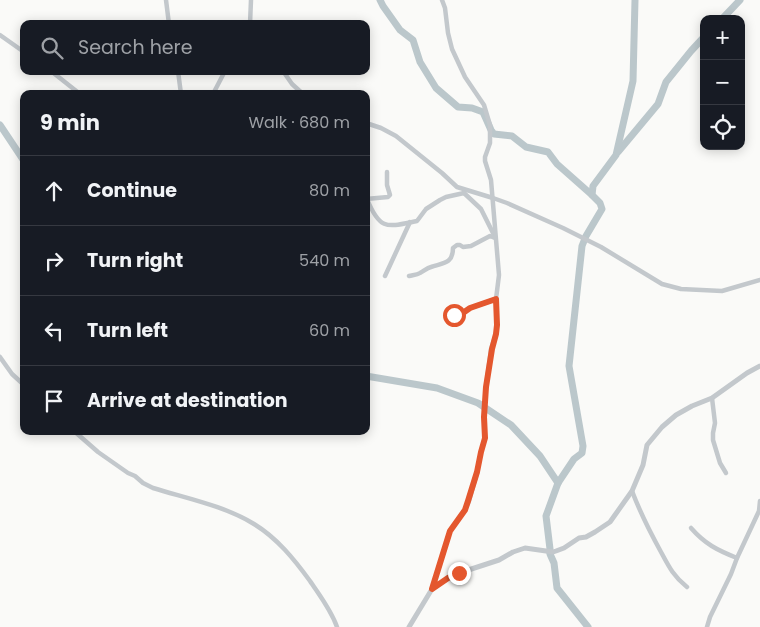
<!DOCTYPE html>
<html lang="en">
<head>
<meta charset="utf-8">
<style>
	body { margin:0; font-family:Poppins,sans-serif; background:#242831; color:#f1f3f6 }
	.controls { position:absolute; right:15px; top:15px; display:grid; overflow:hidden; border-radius:10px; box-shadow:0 2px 12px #0003 }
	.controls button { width:45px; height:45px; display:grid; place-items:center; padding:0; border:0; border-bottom:1px solid #363941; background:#171b24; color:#f1f3f6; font:25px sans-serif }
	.stop { position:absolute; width:15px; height:15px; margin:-11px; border:4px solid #e4572e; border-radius:50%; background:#fff }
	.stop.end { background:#e4572e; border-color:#fff; box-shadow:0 1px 5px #0008 }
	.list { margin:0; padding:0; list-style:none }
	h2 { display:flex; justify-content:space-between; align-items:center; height:65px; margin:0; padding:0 20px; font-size:21px }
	h2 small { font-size:16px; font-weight:400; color:#9ea1a6 }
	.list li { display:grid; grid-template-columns:32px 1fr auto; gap:15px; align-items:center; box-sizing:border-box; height:70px; padding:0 20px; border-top:1px solid #363941 }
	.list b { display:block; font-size:19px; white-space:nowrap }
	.list em { font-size:16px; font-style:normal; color:#9ea1a6 }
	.icon { flex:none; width:28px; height:28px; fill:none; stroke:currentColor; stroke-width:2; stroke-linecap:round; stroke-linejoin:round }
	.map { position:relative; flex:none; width:760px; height:627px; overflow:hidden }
	.search { position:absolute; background:#171b24; box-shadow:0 2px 12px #0003; left:20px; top:20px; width:350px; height:55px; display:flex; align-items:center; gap:12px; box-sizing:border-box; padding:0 18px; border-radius:10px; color:#9ea1a6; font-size:19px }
	.panel { position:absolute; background:#171b24; box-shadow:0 2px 12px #0003; left:20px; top:90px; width:350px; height:345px; border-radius:10px }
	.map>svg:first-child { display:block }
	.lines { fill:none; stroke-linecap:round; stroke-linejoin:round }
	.river { stroke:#bbc7cb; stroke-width:7 }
	.minor { stroke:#c3c8cc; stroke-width:4.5 }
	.tertiary { stroke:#c3c8cc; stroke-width:5 }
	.route { stroke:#e4572e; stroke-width:6 }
</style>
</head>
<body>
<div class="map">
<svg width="760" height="627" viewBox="0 0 760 627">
	<rect width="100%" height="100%" fill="#fafaf8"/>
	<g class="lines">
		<!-- river -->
		<g class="river">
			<path d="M380,0L383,6L400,30L413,40L420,62L436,88L458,107L472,108L483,112L491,130L494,134L512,136L526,147L548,152L557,164L592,195"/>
			<path d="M722,19L740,0"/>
			<path d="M0,125L24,161"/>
			<path d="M618,152L658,104L666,82L691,51L704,37"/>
			<path d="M366,376L437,388L478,403L511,425L540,456L558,483"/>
			<path d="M550,549L546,516L558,483L574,459L582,453L583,446L569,366L582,246L586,236L602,209L600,203L592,195L593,186L616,155L633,81L635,0"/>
			<path d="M550,554L554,563L557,588L588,627"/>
		</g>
		<!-- minor -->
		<g class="minor">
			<path d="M166,0L169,24"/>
			<path d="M250,24L251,0"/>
			<path d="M0,35L24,52"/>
			<path d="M51,71L80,94"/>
			<path d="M178,71L181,94"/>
			<path d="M283,71L292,84L303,94"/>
			<path d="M213,94L225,71"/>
			<path d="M366,123L381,128L396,136L442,173L457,187L493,198L507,203L563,228L601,247L662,284L681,289L722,291L760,280"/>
			<path d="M464,193L481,209L494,235"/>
			<path d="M366,199L388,197L390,195L387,185V172"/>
			<path d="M367,199C380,231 387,227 417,221L426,209L440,200L446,197L464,193"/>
			<path d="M385,276L410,222"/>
			<path d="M409,276C413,275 417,275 420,273C424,271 427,268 431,267C443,263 453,264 453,248L457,245H460L463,247L471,246L490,236L495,238"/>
			<path d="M448,317L454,315H460L470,308L496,299"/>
			<path d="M0,357L12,374L24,385"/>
			<path d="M712,398L715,423L713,433V440L720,463L726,473"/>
			<path d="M74,431L98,452L128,473L135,476L143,483L153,488C185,498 225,506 254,524C277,538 294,559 310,581C320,596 331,610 337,627"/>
			<path d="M632,491C640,512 650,532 661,552C669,567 674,577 687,587"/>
			<path d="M691,528C705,544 717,550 737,558"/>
			<path d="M432,589L450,531L465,510L469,501L477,473L481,452L485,438L484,417L486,387L491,349L496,334L497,325L496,299L499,275L491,180L485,161V157L490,143V125L484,105L465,77L452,49L448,33L445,8L442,0"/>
			<path d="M707,627L710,617L731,574L737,558L759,511L760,501"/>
		</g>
		<!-- tertiary -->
		<path class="tertiary" d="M409,627L432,589L453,575L499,560L513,552L525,548L553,552L556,551L564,548L579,538L586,537L595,532L610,522L632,491L643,465L647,445L662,427L676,415L692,406L712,398L747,373L760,366"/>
	</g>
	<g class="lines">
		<!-- route -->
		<path class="route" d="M454,315H460L470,308L496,299L497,325L496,334L492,349L486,387L484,417L485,438L481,452L477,472L468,501L465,510L450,531L432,589L448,578L459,573"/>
	</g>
</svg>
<div class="controls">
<button>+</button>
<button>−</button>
<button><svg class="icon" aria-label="locate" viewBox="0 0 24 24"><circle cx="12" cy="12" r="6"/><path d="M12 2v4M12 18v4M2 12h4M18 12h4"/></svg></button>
</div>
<div class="stop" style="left:454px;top:315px"></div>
<div class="stop end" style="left:459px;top:573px"></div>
<div class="search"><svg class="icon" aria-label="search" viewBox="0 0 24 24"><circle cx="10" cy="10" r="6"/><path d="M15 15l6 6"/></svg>Search here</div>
<section class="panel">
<h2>9 min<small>Walk · 680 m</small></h2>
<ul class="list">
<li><svg class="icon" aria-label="ahead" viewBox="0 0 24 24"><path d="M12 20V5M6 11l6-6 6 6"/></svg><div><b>Continue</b></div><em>80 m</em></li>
<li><svg class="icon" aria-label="right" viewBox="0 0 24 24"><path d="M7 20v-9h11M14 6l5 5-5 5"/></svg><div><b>Turn right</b></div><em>540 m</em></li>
<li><svg class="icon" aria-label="left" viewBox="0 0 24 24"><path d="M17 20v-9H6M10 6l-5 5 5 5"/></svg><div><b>Turn left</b></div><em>60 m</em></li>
<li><svg class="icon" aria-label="arrive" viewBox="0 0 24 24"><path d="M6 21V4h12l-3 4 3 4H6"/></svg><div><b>Arrive at destination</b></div></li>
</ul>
</section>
</div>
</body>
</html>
